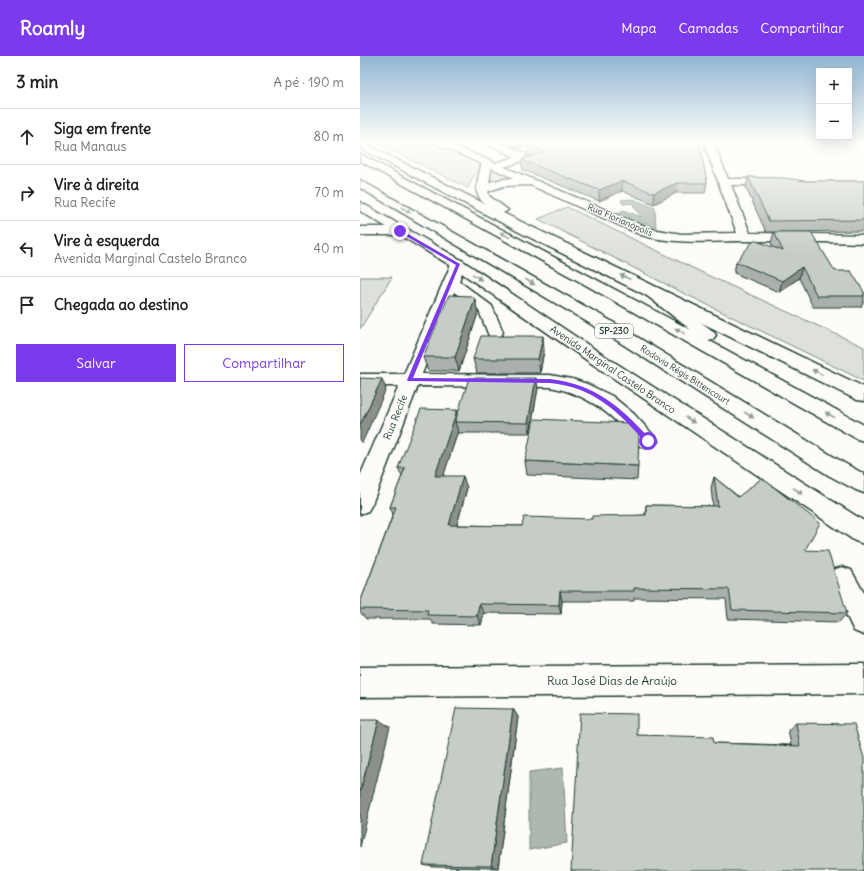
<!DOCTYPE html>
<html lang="pt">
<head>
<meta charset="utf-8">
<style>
	body { margin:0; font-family:Delius,sans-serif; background:#f2f2f2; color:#222 }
	.controls { position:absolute; right:12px; top:12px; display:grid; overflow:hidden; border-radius:0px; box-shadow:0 4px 16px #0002 }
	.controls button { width:36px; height:36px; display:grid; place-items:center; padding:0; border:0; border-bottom:1px solid #e0e0e0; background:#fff; color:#222; font:20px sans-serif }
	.stop { position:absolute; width:12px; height:12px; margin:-9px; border:3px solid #7c3aed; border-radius:50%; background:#fff }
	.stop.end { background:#7c3aed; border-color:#fff; box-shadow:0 1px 4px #0008 }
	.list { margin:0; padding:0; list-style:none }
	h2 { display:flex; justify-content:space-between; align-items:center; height:52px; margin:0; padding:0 16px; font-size:17px }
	h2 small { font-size:13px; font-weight:400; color:#767676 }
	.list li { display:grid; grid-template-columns:26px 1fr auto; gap:12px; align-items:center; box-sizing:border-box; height:56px; padding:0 16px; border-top:1px solid #e0e0e0 }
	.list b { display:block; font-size:15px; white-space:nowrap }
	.list p { margin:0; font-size:13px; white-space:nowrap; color:#767676 }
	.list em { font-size:13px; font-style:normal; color:#767676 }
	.actions { display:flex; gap:8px; padding:12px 16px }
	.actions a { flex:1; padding:9px 0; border:1px solid #7c3aed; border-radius:0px; text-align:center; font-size:14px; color:#7c3aed }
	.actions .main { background:#7c3aed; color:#fff }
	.icon { flex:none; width:22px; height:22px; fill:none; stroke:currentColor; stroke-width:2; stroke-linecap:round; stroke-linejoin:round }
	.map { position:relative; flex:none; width:504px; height:815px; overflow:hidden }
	header { display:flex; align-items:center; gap:24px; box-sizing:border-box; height:56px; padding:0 20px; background:#7c3aed; color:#fff }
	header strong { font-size:19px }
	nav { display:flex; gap:22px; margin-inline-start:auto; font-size:14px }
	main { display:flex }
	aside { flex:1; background:#fff }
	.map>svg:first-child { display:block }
	.green { fill:#dde0db; stroke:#7e8e88 }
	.water { fill:#aeb8b1; stroke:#75877f }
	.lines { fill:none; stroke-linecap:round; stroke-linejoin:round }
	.minor-casing { stroke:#1f3d34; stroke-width:3 }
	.major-casing { stroke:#1f3d34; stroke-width:3 }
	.highway-casing { stroke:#1f3d34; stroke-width:3 }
	.minor { fill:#fdfcf7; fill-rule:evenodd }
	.major { fill:#fdfcf7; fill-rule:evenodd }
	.highway { fill:#fdfcf7; fill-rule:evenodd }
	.wall { fill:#aab0ab; stroke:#1f3d34 }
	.shaded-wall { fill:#8b908b; stroke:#1f3d34 }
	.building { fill:#c6cdc7; stroke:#1f3d34 }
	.oneway { fill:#8e9c96 }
	.route { fill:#7c3aed }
	.labels { text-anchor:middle; stroke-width:3; stroke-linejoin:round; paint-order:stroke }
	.far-street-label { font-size:9px; fill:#1f3d34; stroke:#fdfcf7 }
	.shield { fill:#fdfcf7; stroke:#62766e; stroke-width:1 }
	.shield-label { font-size:9px; font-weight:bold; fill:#1f3d34 }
	.street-label { font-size:10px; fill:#1f3d34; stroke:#fdfcf7 }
	.near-street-label { font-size:12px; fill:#1f3d34; stroke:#fdfcf7 }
</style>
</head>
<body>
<header>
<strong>Roamly</strong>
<nav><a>Mapa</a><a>Camadas</a><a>Compartilhar</a></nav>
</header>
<main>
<aside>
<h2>3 min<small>A pé · 190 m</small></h2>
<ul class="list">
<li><svg class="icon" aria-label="ahead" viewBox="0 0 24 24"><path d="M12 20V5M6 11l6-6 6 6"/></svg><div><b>Siga em frente</b><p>Rua Manaus</p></div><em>80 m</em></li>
<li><svg class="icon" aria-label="right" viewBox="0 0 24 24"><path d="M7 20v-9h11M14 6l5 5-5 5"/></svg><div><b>Vire à direita</b><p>Rua Recife</p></div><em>70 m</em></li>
<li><svg class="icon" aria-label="left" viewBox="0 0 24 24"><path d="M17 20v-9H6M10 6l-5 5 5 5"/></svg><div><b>Vire à esquerda</b><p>Avenida Marginal Castelo Branco</p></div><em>40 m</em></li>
<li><svg class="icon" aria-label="arrive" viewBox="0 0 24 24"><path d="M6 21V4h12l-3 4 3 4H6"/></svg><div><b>Chegada ao destino</b></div></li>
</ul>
<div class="actions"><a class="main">Salvar</a><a>Compartilhar</a></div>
</aside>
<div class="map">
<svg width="504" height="815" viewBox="0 0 504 815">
	<rect width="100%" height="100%" fill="#fdfcf7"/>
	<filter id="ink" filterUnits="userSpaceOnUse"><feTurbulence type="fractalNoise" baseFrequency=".025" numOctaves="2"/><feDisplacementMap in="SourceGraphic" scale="8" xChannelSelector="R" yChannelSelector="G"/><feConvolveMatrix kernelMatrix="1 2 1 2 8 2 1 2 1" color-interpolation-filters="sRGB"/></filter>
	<g filter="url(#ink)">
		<!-- green -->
		<g class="green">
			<path d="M13,85H66L115,105L118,108V111L108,132Z"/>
			<path d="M131,109L175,128L126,130Z"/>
			<path d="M207,151L343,217L504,291V325L319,235L178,163Z"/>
			<path d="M0,221H32L0,273Z"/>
		</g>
		<!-- water -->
		<g class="water">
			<path d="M273,143L295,152L296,172L259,156L264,154L281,161L272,147L263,148L261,144Z"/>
			<path d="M203,712L207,787L169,794V716Z"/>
		</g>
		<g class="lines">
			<!-- minor casing -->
			<g class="minor-casing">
				<g id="minor">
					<path d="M72,85H84L135,107L155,101L122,85H135L165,97L166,99L163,105L144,111L291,173L322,178L377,177L343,85H353L368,123H417L423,126L417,129H371L390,177L504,179V187C464,186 424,185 385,185C349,185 316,189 281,179L170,129L144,130L126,136H118L116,134C124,125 143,123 154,122L74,87Z"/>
					<path d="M0,171H40L45,172L46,175L45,178L40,179H0Z"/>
					<path d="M98,204L103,205L105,208L99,225L132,250L143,276L141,280L135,281L129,280L119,255L94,236L62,318L190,319L212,323L227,328L252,340L274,358L294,380L298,385L294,390C290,392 285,393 280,390C273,386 265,374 259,368C239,348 217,336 190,331L58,330L12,448L8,455L0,458V420L39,330H0V318H44L91,208L93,205Z"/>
					<path d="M482,511L491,514L504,537V579L494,575L469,523L473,514Z"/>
					<path d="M504,608V638L0,641V611Z"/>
				</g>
			</g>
			<!-- major casing -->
			<g class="major-casing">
				<g id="major">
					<path d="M0,85L125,148C111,138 119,120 122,106L127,103L131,104L132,106L128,134L129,140L148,154L143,157L504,331V345L497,344L163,178L0,92Z"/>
					<path d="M0,146L103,205L240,297L504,465V488L495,485L228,305L93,211L0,155Z"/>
				</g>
			</g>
			<!-- highway casing -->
			<g class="highway-casing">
				<g id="highway">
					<path d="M0,98L331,274L273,229L276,226L281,224L286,226L353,275L356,279L353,283L348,284L504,369V385L497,383L224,228L0,105Z"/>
					<path d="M0,124L246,262L484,407L504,418V437L496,434L468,419L234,270L0,132Z"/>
				</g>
			</g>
			<!-- minor -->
			<use href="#minor" class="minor"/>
			<!-- major -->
			<use href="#major" class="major"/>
			<!-- highway -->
			<use href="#highway" class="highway"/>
		</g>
		<!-- wall -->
		<g class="wall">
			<path d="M138,85H339L347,127L345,137H316L294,148L262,135L239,145L163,114L161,104L171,100L168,99L167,90L157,92Z"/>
			<path d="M388,121L446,125H504V175L415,176L475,215L504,236V245L501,251H453L439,222L419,236L374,217L376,206L413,191L411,187L414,176H406L386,132Z"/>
			<path d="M118,257L99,315H68L63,301Z"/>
			<path d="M184,294L180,317H117L113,303Z"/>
			<path d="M176,322L178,332L170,377H98V375L83,420L107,432L97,469L162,470L232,463L285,459L286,449L353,450L351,432L354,421L445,494L487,557L479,566L368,563L366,543L274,542V545H202L201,558L124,557L121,569L73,568L70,563H6L0,556V547L33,458L30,451L42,420L38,412L98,357Z"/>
			<path d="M165,405L278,410L277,424L167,419Z"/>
			<path d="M153,653L158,661L138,812L73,811L63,809Z"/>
			<path d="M436,667L504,815L277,679L354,687L431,689L428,674Z"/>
		</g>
		<!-- shaded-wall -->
		<g class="shaded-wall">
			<path d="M156,85H184L157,92Z"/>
			<path d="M262,125V135L239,145V134Z"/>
			<path d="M317,127L316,137L294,148V137Z"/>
			<path d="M442,211L439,222L419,236L422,225Z"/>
			<path d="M115,243L118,257L99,315L95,301Z"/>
			<path d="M183,280L184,294L180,317L178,303Z"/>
			<path d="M176,322L178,332L170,377L168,367Z"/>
			<path d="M22,323L26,333L2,387L0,383V369Z"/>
			<path d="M97,354L101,365L95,366L98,375L80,431L75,420Z"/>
			<path d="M103,420L107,432L94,480L89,469Z"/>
			<path d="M200,535L202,545L201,558L199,549Z"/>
			<path d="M119,548L124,557L121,569L117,560Z"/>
			<path d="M153,653L158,661L138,812L131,810Z"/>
			<path d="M19,664L30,671L0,791V736Z"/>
		</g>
		<!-- building -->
		<g class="building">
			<path d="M182,85H339L347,127H317L294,137L262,125L239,134L161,104L184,96L167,89Z"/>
			<path d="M388,121L424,122L446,125H504V164L409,165Z"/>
			<path d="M414,176H451L475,215H491L504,236V240H457L442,211L422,225L376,206L394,184L423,195Z"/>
			<path d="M89,239L111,240L115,243L95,301H63Z"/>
			<path d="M121,280H183L178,303H113Z"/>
			<path d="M0,322L22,323L0,369Z"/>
			<path d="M109,322H176L168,367L95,366Z"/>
			<path d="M61,353L97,354L75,420H103L89,469L162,470L164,461L232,463V460L286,459V449L358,450L354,421L378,441L402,422L460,467L445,494L468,495L487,557L372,554L369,533L274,532V535H200L199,549L119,548L117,560L67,559L68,554L0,553V547L36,451H30L45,412H38Z"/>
			<path d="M174,363L269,367L279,376L278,410L165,405Z"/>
			<path d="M96,652L153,653L131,810L63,809Z"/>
			<path d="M220,657L277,658V679L353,681L354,687L440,690L436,667L494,668L504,702V815H211Z"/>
			<path d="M0,664H19L0,736Z"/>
		</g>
		<!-- one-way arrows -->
		<defs><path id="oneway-solid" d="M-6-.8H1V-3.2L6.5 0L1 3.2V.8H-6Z"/></defs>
		<g class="oneway">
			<use href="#oneway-solid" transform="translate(46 154) rotate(30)"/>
			<use href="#oneway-solid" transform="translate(145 179) rotate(-151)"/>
			<use href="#oneway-solid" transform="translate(117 221) rotate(34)"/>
			<use href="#oneway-solid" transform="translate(265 221) rotate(-155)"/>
			<use href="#oneway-solid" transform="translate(170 226) rotate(30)"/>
			<use href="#oneway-solid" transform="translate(320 275) rotate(-151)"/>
			<use href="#oneway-solid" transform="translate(457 316) rotate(-154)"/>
			<use href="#oneway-solid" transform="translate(389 359) rotate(32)"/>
			<use href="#oneway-solid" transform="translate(470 359) rotate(-151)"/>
			<use href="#oneway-solid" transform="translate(330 364) rotate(33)"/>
			<use href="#oneway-solid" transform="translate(438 435) rotate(33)"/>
		</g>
	</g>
	<!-- sky -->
	<linearGradient id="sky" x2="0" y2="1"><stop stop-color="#91b6d2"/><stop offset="0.43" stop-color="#fefefb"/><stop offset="1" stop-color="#fefefb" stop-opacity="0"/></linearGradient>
	<rect width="504" height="199" fill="url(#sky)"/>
	<!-- route -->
	<path class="route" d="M39,174H41L100,208L53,322L190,323C235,328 261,351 290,383V386H285C258,355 233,331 190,327L48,325L47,324L96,209L39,176Z"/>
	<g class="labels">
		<!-- far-street labels -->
		<g class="far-street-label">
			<text transform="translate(260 164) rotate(23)" y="3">Rua Florianópolis</text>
			<text transform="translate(325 319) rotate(32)" y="3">Rodovia Régis Bittencourt</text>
		</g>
		<!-- shield labels -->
		<rect class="shield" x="235" y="268" width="38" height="14" rx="3"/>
		<g class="shield-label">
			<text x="254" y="278">SP-230</text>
		</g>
		<!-- street labels -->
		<g class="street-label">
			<text transform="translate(253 313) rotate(34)" y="4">Avenida Marginal Castelo Branco</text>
			<text transform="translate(35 361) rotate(-68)" y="4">Rua Recife</text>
		</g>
		<!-- near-street labels -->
		<g class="near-street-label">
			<text x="252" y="629">Rua José Dias de Araújo</text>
		</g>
	</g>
</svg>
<div class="controls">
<button>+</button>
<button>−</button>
</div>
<div class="stop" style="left:288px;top:385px"></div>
<div class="stop end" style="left:40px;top:175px"></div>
</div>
</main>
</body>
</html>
